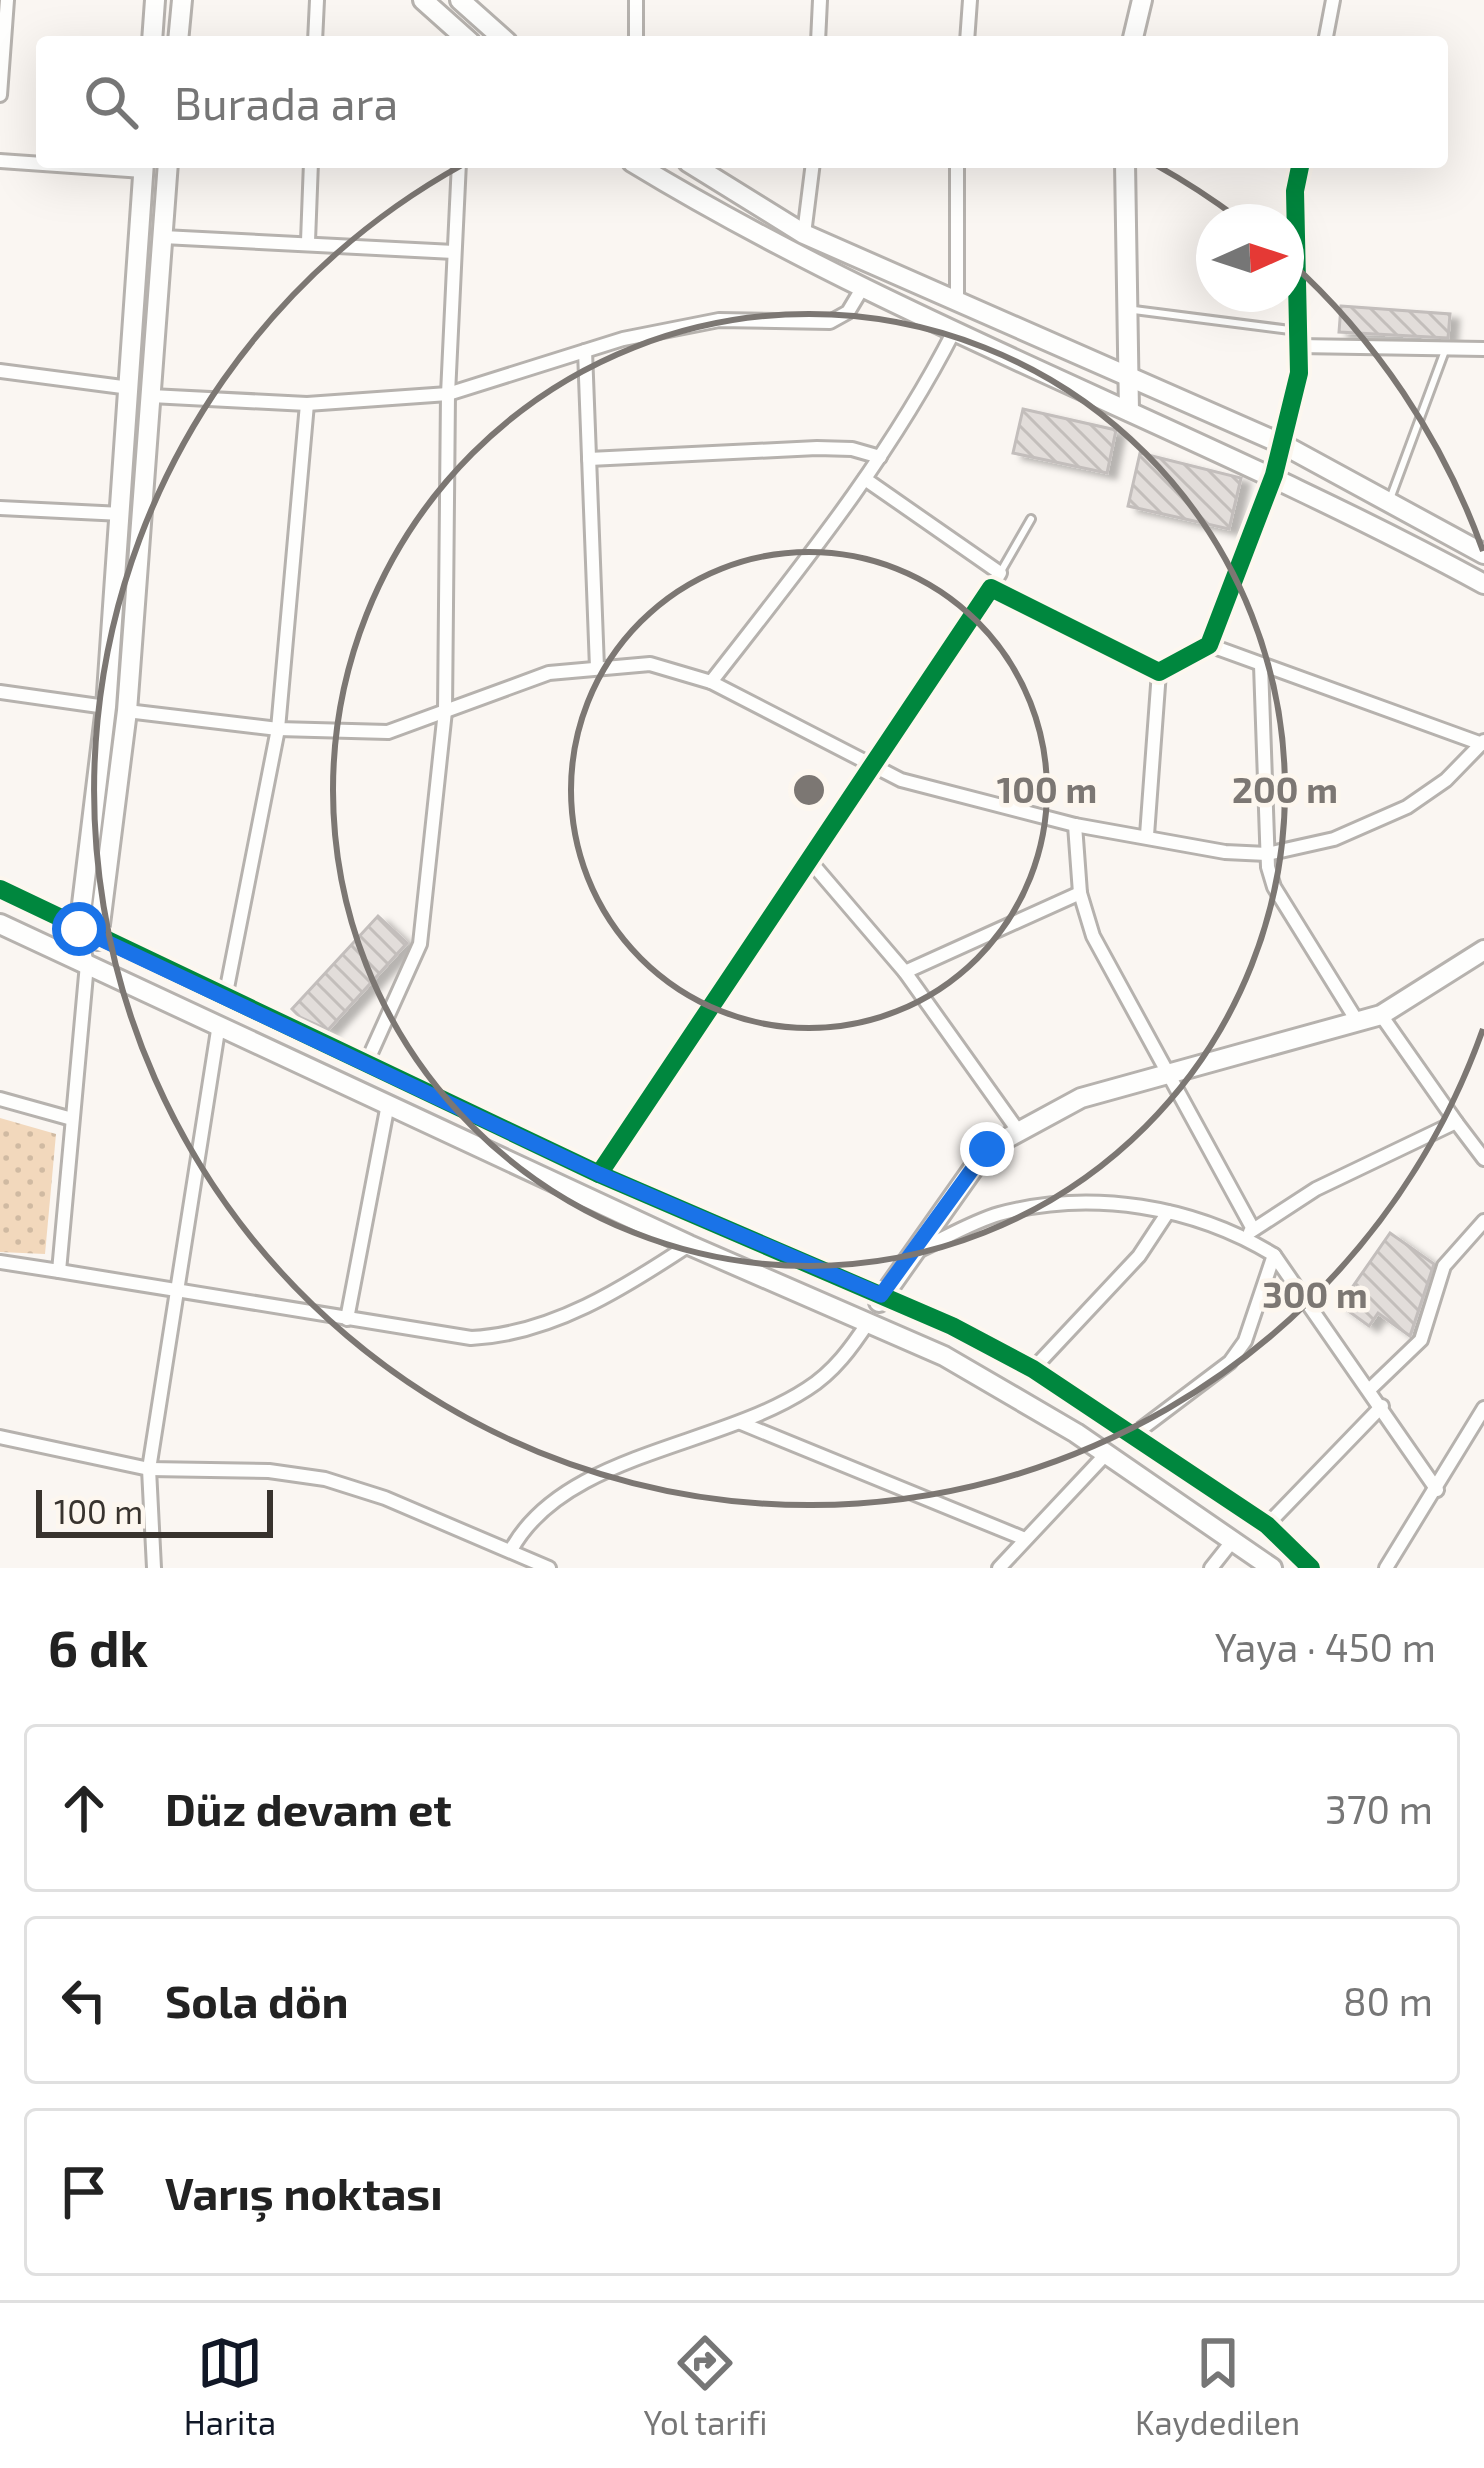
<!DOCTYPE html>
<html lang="tr">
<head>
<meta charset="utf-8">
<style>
	body { margin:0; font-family:"Exo 2",sans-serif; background:#f2f2f2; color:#222 }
	.compass { position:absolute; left:1196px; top:204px; width:108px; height:108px; border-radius:50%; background:#fff; box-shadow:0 12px 48px #0002; rotate:87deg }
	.scale { position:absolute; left:36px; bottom:30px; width:237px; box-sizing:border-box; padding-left:12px; border:6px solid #38332e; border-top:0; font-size:33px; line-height:42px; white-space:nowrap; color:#38332e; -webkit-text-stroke:9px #fdf7ef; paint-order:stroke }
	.stop { position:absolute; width:36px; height:36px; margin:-27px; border:9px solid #1a73e8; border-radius:50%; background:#fff }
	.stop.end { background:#1a73e8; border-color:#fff; box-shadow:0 3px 12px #0008 }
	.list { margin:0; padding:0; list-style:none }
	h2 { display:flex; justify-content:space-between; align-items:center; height:156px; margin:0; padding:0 48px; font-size:51px }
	h2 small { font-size:39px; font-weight:400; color:#767676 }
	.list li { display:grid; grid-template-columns:78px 1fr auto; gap:36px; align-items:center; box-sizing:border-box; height:168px; margin:0 24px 24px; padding:0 24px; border:3px solid #e0e0e0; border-radius:12px }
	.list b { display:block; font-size:45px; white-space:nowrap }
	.list em { font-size:39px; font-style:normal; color:#767676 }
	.icon { flex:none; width:66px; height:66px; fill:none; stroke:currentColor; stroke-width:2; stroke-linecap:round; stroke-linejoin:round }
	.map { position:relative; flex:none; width:1484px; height:1568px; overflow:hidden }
	.search { position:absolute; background:#fff; box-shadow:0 12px 48px #0002; left:36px; right:36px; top:36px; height:132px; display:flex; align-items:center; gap:30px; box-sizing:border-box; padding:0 42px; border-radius:12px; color:#767676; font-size:45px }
	.sheet { height:732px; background:#fff }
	nav { display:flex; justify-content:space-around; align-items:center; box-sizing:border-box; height:168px; border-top:3px solid #e0e0e0; background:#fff; font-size:33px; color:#767676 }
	nav a { display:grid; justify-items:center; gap:6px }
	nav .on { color:#111827 }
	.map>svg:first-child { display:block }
	.park { fill:url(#park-dots) }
	.building { fill:url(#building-back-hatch); stroke:#c3bebc; stroke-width:3; filter:url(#shadow) }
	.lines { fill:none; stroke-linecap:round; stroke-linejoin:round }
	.lane-casing { stroke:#b6b2ae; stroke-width:12 }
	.street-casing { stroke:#b6b2ae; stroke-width:18 }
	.secondary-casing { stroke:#b6b2ae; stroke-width:24 }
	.lane { stroke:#fefefd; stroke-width:6 }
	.street { stroke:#fefefd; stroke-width:12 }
	.secondary { stroke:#fefefd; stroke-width:18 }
	.cycleway-casing { stroke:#fdf7ef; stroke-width:26 }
	.cycleway { stroke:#00873e; stroke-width:18 }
	.route { stroke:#1a73e8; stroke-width:15 }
	.ring { fill:none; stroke:#7c7773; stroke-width:6 }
	.centre { fill:#7c7773; stroke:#fdf7ef; stroke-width:6 }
	.ring-label { font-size:36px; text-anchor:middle; font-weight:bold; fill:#7c7773; stroke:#fdf7ef; stroke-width:9; stroke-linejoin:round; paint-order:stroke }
</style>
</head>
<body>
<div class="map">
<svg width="1484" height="1568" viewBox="0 0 1484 1568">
	<defs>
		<pattern id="park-dots" width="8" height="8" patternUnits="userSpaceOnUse" patternTransform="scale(3)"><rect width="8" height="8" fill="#f2d8bc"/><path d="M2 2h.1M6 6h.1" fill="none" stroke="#d0baa2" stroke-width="1.8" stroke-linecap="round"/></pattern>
		<pattern id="building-back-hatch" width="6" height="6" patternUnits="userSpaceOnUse" patternTransform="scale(3)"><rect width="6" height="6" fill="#e2ddda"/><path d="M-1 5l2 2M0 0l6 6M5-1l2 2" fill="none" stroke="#c3bebb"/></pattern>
		<filter id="shadow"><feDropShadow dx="9" dy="5.5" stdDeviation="3" flood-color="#0004"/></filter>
	</defs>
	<rect width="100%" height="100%" fill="#faf6f2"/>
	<!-- park -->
	<path class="park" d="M0,1118L56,1134L45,1254L0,1252Z"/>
	<!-- building -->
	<g class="building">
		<path d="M1341,306L1450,314L1448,338L1339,332Z"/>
		<path d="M1023,409L1116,430L1107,473L1013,453Z"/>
		<path d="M1140,453L1241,478L1229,529L1128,506Z"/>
		<path d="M378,916L407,943L328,1030L300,1017L292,1009Z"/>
		<path d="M1390,1233L1434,1264L1410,1336L1378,1313L1369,1326L1340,1305Z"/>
	</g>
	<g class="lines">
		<!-- lane casing -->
		<g class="lane-casing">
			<g id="lane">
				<path d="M1134,310L1298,331"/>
				<path d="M1390,499L1446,348"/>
				<path d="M1000,573L1031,519"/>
			</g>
		</g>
		<!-- street casing -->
		<g class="street-casing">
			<g id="street">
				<path d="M636,0V42"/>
				<path d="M315,42L317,0"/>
				<path d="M818,42L820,0"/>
				<path d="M967,42L970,0"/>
				<path d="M1325,42L1333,0"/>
				<path d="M0,95L7,0"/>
				<path d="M0,161L143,171"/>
				<path d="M957,162V299"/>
				<path d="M804,234L813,162"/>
				<path d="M163,237L454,252"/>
				<path d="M308,241L311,162"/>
				<path d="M1298,346L1484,349"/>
				<path d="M585,351L597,668"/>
				<path d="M0,371L130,388"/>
				<path d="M151,396L307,404L448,394L623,339L719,320L830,322L848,312L863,287"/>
				<path d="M589,459L817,448L852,449L880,457"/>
				<path d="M865,479L1000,573L991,588"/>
				<path d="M0,508L122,514"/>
				<path d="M1209,645L1482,744"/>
				<path d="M1261,665L1268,867L1274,887L1357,1021"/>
				<path d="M711,682C799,569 889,459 954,331"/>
				<path d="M0,692L106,707"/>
				<path d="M127,711L278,729L388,732L549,673L650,664L711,682L901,780L1075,825L1225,852L1267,854L1334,839L1407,807L1446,780L1484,741"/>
				<path d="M1075,825L1080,893L1093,936L1253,1229"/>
				<path d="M1147,835L1159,672"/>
				<path d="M810,861L905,972"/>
				<path d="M225,998L278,729L307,404"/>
				<path d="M1381,1015L1456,1122"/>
				<path d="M366,1064L420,944L445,711L448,394L459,162"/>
				<path d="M0,1099L72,1119"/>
				<path d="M1019,1132L905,972L1080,893"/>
				<path d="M599,1174L991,588L1159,672L1209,645L1274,475L1299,373L1295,191L1301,162"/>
				<path d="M1250,1232L1316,1189L1456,1122L1484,1159"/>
				<path d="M915,1252C942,1240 971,1222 999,1214C1091,1189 1194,1206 1274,1255L1437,1490"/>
				<path d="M0,1262L59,1271L87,964L79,929"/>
				<path d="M59,1271L471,1338C552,1334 624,1288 689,1245"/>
				<path d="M347,1319L388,1104"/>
				<path d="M1033,1369L1139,1256L1168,1212"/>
				<path d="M1370,1389L1421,1340L1444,1266L1484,1221"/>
				<path d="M741,1423L1025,1539"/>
				<path d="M1132,1436L1230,1362L1245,1341L1274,1255"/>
				<path d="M0,1437L149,1469L269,1471L325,1479L385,1498L549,1568"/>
				<path d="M1267,1525L1382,1406"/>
				<path d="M511,1550C564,1453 717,1448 807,1389C834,1372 852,1347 869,1321"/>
				<path d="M154,1568L149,1469L219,1024"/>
				<path d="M999,1568L1107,1453"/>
				<path d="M1211,1568L1234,1539"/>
				<path d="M1386,1568L1484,1408"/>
			</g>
		</g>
		<!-- secondary casing -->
		<g class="secondary-casing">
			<g id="secondary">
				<path d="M423,0L470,42"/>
				<path d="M460,0L507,42"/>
				<path d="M152,42L155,0"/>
				<path d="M178,42L182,0"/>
				<path d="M1132,42L1142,0"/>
				<path d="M632,162C903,327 1205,432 1484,584"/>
				<path d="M688,162L804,234L1282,444L1484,554"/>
				<path d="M1125,162L1129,411"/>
				<path d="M0,889L599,1174L952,1326L1033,1369L1267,1525L1311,1568"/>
				<path d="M0,924L689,1245L944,1356L1076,1433L1272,1568"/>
				<path d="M79,929L106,707L144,162"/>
				<path d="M98,940L127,711L168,162"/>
				<path d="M879,1302L987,1149L1081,1098L1381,1015L1484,950"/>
			</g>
		</g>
		<!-- lane -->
		<use href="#lane" class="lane"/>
		<!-- street -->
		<use href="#street" class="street"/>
		<!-- secondary -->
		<use href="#secondary" class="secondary"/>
		<!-- cycleway casing -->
		<g class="cycleway-casing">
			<g id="cycleway">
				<path d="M0,889L599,1174L952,1326L1033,1369L1267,1525L1311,1568"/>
				<path d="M599,1174L991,588L1159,672L1209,645L1274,475L1299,373L1295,191L1301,162"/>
			</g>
		</g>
		<!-- cycleway -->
		<use href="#cycleway" class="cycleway"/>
	</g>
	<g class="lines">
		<!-- route -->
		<path class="route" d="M79,929L599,1174L881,1295L987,1149"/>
	</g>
	<!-- distance rings -->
	<g class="ring">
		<circle cx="809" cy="790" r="238"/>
		<circle cx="809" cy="790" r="476"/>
		<path d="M1483 1029A715 715 0 1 1 462 165M1156 165A715 715 0 0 1 1239 219M1287 259A715 715 0 0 1 1483 551"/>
	</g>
	<circle cx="809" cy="790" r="18" class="centre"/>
	<g class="ring-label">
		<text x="1047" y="803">100 m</text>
		<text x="1285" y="803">200 m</text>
		<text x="1315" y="1308">300 m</text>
	</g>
</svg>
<svg class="compass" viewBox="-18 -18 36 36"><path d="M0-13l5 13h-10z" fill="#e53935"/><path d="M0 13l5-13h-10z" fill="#767676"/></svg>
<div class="scale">100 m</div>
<div class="stop" style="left:79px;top:929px"></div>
<div class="stop end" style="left:987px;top:1149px"></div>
<div class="search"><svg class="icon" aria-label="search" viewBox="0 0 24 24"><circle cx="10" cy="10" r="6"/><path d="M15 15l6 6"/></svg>Burada ara</div>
</div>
<section class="sheet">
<h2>6 dk<small>Yaya · 450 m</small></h2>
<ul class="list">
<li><svg class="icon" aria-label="ahead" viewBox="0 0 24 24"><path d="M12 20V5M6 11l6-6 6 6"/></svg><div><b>Düz devam et</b></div><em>370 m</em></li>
<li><svg class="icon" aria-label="left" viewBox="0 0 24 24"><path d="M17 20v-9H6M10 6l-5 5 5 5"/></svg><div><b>Sola dön</b></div><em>80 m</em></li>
<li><svg class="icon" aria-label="arrive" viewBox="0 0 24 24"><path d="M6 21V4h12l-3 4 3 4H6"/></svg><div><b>Varış noktası</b></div></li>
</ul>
</section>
<nav>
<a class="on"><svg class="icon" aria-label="map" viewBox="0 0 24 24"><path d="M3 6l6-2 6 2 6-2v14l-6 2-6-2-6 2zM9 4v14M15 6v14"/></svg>Harita</a>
<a><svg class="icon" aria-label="directions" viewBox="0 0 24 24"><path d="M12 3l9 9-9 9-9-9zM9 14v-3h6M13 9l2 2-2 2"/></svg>Yol tarifi</a>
<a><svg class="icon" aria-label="saved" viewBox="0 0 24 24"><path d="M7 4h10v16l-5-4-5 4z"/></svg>Kaydedilen</a>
</nav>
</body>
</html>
